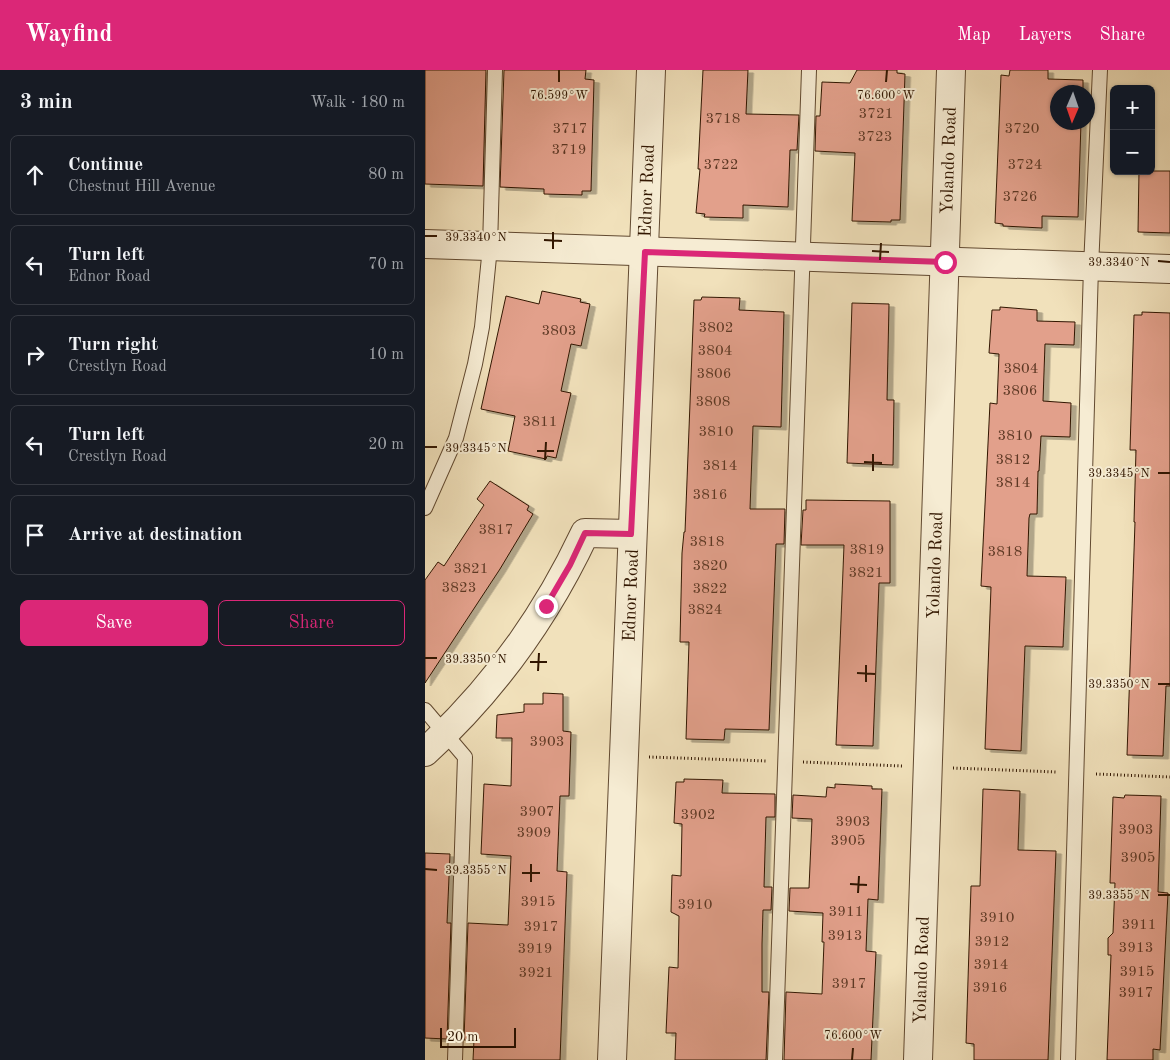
<!DOCTYPE html>
<html lang="en">
<head>
<meta charset="utf-8">
<style>
	body { margin:0; font-family:"Old Standard TT",serif; background:#20242c; color:#f1f3f6 }
	.controls { position:absolute; right:15px; top:15px; display:grid; overflow:hidden; border-radius:8px; box-shadow:0 1px 4px #0004 }
	.controls button { width:45px; height:45px; display:grid; place-items:center; padding:0; border:0; border-bottom:1px solid #363941; background:#171b24; color:#f1f3f6; font:25px sans-serif }
	.compass { position:absolute; left:625px; top:15px; width:45px; height:45px; border-radius:50%; background:#171b24; box-shadow:0 1px 4px #0004; rotate:182deg }
	.scale { position:absolute; left:15px; bottom:12px; width:76px; box-sizing:border-box; padding-left:5px; border:2px solid #311601; border-top:0; font-size:14px; line-height:18px; white-space:nowrap; color:#311601; -webkit-text-stroke:4px #f6ecd3; paint-order:stroke }
	.stop { position:absolute; width:15px; height:15px; margin:-11px; border:4px solid #db2777; border-radius:50%; background:#fff }
	.stop.end { background:#db2777; border-color:#fff; box-shadow:0 1px 5px #0008 }
	.list { margin:0; padding:0; list-style:none }
	h2 { display:flex; justify-content:space-between; align-items:center; height:65px; margin:0; padding:0 20px; font-size:21px }
	h2 small { font-size:16px; font-weight:400; color:#9ea1a6 }
	.list li { display:grid; grid-template-columns:32px 1fr auto; gap:15px; align-items:center; box-sizing:border-box; height:80px; margin:0 10px 10px; padding:0 10px; border:1px solid #363941; border-radius:8px }
	.list b { display:block; font-size:19px; white-space:nowrap }
	.list p { margin:0; font-size:16px; white-space:nowrap; color:#9ea1a6 }
	.list em { font-size:16px; font-style:normal; color:#9ea1a6 }
	.actions { display:flex; gap:10px; padding:15px 20px }
	.actions a { flex:1; padding:11px 0; border:1px solid #db2777; border-radius:8px; text-align:center; font-size:18px; color:#db2777 }
	.actions .main { background:#db2777; color:#fff }
	.icon { flex:none; width:28px; height:28px; fill:none; stroke:currentColor; stroke-width:2; stroke-linecap:round; stroke-linejoin:round }
	.map { position:relative; flex:none; width:745px; height:990px; overflow:hidden }
	header { display:flex; align-items:center; gap:30px; box-sizing:border-box; height:70px; padding:0 25px; background:#db2777; color:#fff }
	header strong { font-size:24px }
	nav { display:flex; gap:28px; margin-inline-start:auto; font-size:18px }
	main { display:flex }
	aside { flex:1; background:#171b24 }
	.map>svg:first-child { display:block }
	.building { fill:#e2a08b; stroke:#311601; filter:url(#shadow) }
	.lines { fill:none; stroke-linecap:round; stroke-linejoin:round }
	.service-casing { stroke:#614930; stroke-width:16 }
	.minor-casing { stroke:#614930; stroke-width:30 }
	.tertiary-casing { stroke:#614930; stroke-width:30 }
	.path { stroke:#311601; stroke-width:3; stroke-dasharray:1 2.5; stroke-linecap:butt }
	.service { stroke:#f6ecd3; stroke-width:14 }
	.minor { stroke:#f6ecd3; stroke-width:28 }
	.tertiary { stroke:#f6ecd3; stroke-width:28 }
	.route { stroke:#db2777; stroke-width:6 }
	.ticks { fill:none; stroke:#311601; stroke-width:2 }
	.labels { text-anchor:middle; stroke-width:4; stroke-linejoin:round; paint-order:stroke }
	.number-label { font-size:15px; fill:#5d3824 }
	.street-label { font-size:18px; fill:#311601; stroke:#f6ecd3 }
	.ticks-label { font-size:12px; text-anchor:middle; fill:#311601; stroke:#f6ecd3; stroke-width:4; stroke-linejoin:round; paint-order:stroke }
</style>
</head>
<body>
<header>
<strong>Wayfind</strong>
<nav><a>Map</a><a>Layers</a><a>Share</a></nav>
</header>
<main>
<aside>
<h2>3 min<small>Walk · 180 m</small></h2>
<ul class="list">
<li><svg class="icon" aria-label="ahead" viewBox="0 0 24 24"><path d="M12 20V5M6 11l6-6 6 6"/></svg><div><b>Continue</b><p>Chestnut Hill Avenue</p></div><em>80 m</em></li>
<li><svg class="icon" aria-label="left" viewBox="0 0 24 24"><path d="M17 20v-9H6M10 6l-5 5 5 5"/></svg><div><b>Turn left</b><p>Ednor Road</p></div><em>70 m</em></li>
<li><svg class="icon" aria-label="right" viewBox="0 0 24 24"><path d="M7 20v-9h11M14 6l5 5-5 5"/></svg><div><b>Turn right</b><p>Crestlyn Road</p></div><em>10 m</em></li>
<li><svg class="icon" aria-label="left" viewBox="0 0 24 24"><path d="M17 20v-9H6M10 6l-5 5 5 5"/></svg><div><b>Turn left</b><p>Crestlyn Road</p></div><em>20 m</em></li>
<li><svg class="icon" aria-label="arrive" viewBox="0 0 24 24"><path d="M6 21V4h12l-3 4 3 4H6"/></svg><div><b>Arrive at destination</b></div></li>
</ul>
<div class="actions"><a class="main">Save</a><a>Share</a></div>
</aside>
<div class="map">
<svg width="745" height="990" viewBox="0 0 745 990">
	<defs>
		<filter id="shadow"><feDropShadow dx="5.5" dy="3" stdDeviation="0" flood-color="#0004"/></filter>
	</defs>
	<rect width="100%" height="100%" fill="#f1e1bb"/>
	<filter id="stains"><feTurbulence type="fractalNoise" baseFrequency=".004" numOctaves="4"/><feColorMatrix values="0 0 0 0 .2 0 0 0 0 .09 0 0 0 0 .02 0 0 0 .5 -.17"/></filter>
	<radialGradient id="worn" r=".72"><stop offset=".6" stop-color="#630" stop-opacity="0"/><stop offset="1" stop-color="#630" stop-opacity=".3"/></radialGradient>
	<!-- building -->
	<g class="building">
		<path d="M0,0H61L58,116L0,114Z"/>
		<path d="M79,0H161L160,9L169,10L166,121H157V125L119,124V119L75,117Z"/>
		<path d="M278,0H323L321,44L374,45L372,80H365L363,137L318,135V148L279,147L280,144L271,143L275,99H273Z"/>
		<path d="M432,0H472V3L480,4L475,150H466V152L427,151L430,83L390,81L391,46H395L397,12L425,13Z"/>
		<path d="M585,0H623V9L658,10V22H632V52H656L653,147L617,146V158L578,156V154L570,153L576,5L584,6Z"/>
		<path d="M714,101H745V163L713,162Z"/>
		<path d="M117,221L156,229L155,232L165,234L156,276L146,274L136,321L146,323L131,388L122,386L121,389L83,381L90,346L56,339L81,226L114,234Z"/>
		<path d="M277,227L315,228L314,240L359,242L356,357L328,356L325,439H360L359,474H351L344,660L300,659L299,670L261,669L264,572H255L257,483L259,462H260L269,230H276Z"/>
		<path d="M427,233L464,234L462,330H469L468,395L422,393Z"/>
		<path d="M575,237L612,240V251L650,252L649,275L620,274L618,331L646,333L645,367L616,366L614,401H613L612,444H605L604,448L602,506L641,507L638,577L600,576L596,681L560,679L566,517L556,516L565,333L572,334L574,284L564,283L567,240H575Z"/>
		<path d="M717,242L745,243V616H741L738,686L702,685L710,452H709L711,380H705L709,245H717Z"/>
		<path d="M65,411L104,436L102,440L108,444L75,499L0,613V510L13,492L19,496L59,435L52,429Z"/>
		<path d="M381,430L465,431V513H454L448,676L411,675L419,475H376L378,440H381Z"/>
		<path d="M118,623L138,624V661L146,662L144,726H135L132,801L142,802L135,990H48L49,970H39L43,853L83,855L86,786L56,784L59,714L86,716L87,668H71L72,645L99,642V634H118Z"/>
		<path d="M259,709L298,710L297,723L350,724V747H341L339,817H347L346,840H338L337,874V922H344L341,990H250L251,963H241L244,897L253,898L254,846L246,842L247,805L256,806L257,754L249,753L251,712H259Z"/>
		<path d="M410,714L447,716V719H457L453,830L443,829L441,881L451,882L446,990H359L361,922L397,924L399,872H397L398,843L364,841L365,818H384L387,749L367,748L368,725L401,727L402,717L410,718Z"/>
		<path d="M558,719L595,721L593,780L631,781L623,990H549V974L541,973L546,816H555Z"/>
		<path d="M700,725L736,726L733,822L743,823L735,980L728,979V990H682L686,885H683V868L688,863L690,813H685L688,727L699,728Z"/>
		<path d="M0,783L25,784L22,853H26L22,969L0,968Z"/>
	</g>
	<g class="lines">
		<!-- service casing -->
		<g class="service-casing">
			<g id="service">
				<path d="M0,438L31,368L50,294L57,257L65,177L70,0"/>
				<path d="M0,640L40,687L30,990"/>
				<path d="M350,990L384,0"/>
				<path d="M643,990L666,197L675,0"/>
			</g>
		</g>
		<!-- minor casing -->
		<g class="minor-casing">
			<g id="minor">
				<path d="M0,682C68,620 121,546 160,463L206,464"/>
				<path id="s1" d="M187,990L226,0"/>
				<path id="s2" d="M493,990L526,0"/>
			</g>
		</g>
		<!-- tertiary casing -->
		<g class="tertiary-casing">
			<path id="tertiary" d="M0,174L745,199"/>
		</g>
		<!-- path -->
		<g class="path">
			<path d="M224,687L342,691"/>
			<path d="M378,692L477,696"/>
			<path d="M528,698L632,702"/>
			<path d="M671,704L745,707"/>
		</g>
		<!-- service -->
		<use href="#service" class="service"/>
		<!-- minor -->
		<use href="#minor" class="minor"/>
		<!-- tertiary -->
		<use href="#tertiary" class="tertiary"/>
	</g>
	<g class="lines">
		<!-- route -->
		<path class="route" d="M121,536L145,495L160,463L206,464L220,182L520,192"/>
	</g>
	<!-- ticks -->
	<path class="ticks" d="M134,12V0M461,12L462,0M0,166H12M119,170L137,171M128,179V162M447,181L464,182M455,190L456,173M733,191L745,192M0,377H12M112,381H129M120,390L121,372M439,392L457,393M448,401V384M733,403H745M0,588H12M105,592H122M113,601L114,583M432,603L450,604M441,612V595M733,614H745M0,799L12,800M97,803H115M106,812V794M425,814L442,815M433,823L434,806M733,825H745M427,990L428,978"/>
	<g class="labels">
		<!-- number labels -->
		<g class="number-label">
			<text x="451" y="48">3721</text>
			<text x="298" y="53">3718</text>
			<text x="145" y="63">3717</text>
			<text x="597" y="63">3720</text>
			<text x="450" y="71">3723</text>
			<text x="144" y="84">3719</text>
			<text x="296" y="99">3722</text>
			<text x="600" y="99">3724</text>
			<text x="595" y="131">3726</text>
			<text x="291" y="262">3802</text>
			<text x="134" y="265">3803</text>
			<text x="290" y="285">3804</text>
			<text x="596" y="303">3804</text>
			<text x="289" y="308">3806</text>
			<text x="595" y="325">3806</text>
			<text x="288" y="336">3808</text>
			<text x="115" y="356">3811</text>
			<text x="291" y="366">3810</text>
			<text x="590" y="370">3810</text>
			<text x="588" y="394">3812</text>
			<text x="295" y="400">3814</text>
			<text x="588" y="417">3814</text>
			<text x="285" y="429">3816</text>
			<text x="71" y="464">3817</text>
			<text x="282" y="476">3818</text>
			<text x="442" y="484">3819</text>
			<text x="580" y="486">3818</text>
			<text x="285" y="500">3820</text>
			<text x="46" y="503">3821</text>
			<text x="441" y="507">3821</text>
			<text x="34" y="522">3823</text>
			<text x="285" y="523">3822</text>
			<text x="280" y="544">3824</text>
			<text x="122" y="676">3903</text>
			<text x="112" y="746">3907</text>
			<text x="273" y="749">3902</text>
			<text x="428" y="756">3903</text>
			<text x="711" y="764">3903</text>
			<text x="109" y="767">3909</text>
			<text x="423" y="775">3905</text>
			<text x="713" y="792">3905</text>
			<text x="113" y="836">3915</text>
			<text x="270" y="839">3910</text>
			<text x="421" y="846">3911</text>
			<text x="572" y="852">3910</text>
			<text x="714" y="859">3911</text>
			<text x="116" y="861">3917</text>
			<text x="420" y="870">3913</text>
			<text x="567" y="876">3912</text>
			<text x="711" y="882">3913</text>
			<text x="110" y="883">3919</text>
			<text x="566" y="899">3914</text>
			<text x="712" y="906">3915</text>
			<text x="111" y="907">3921</text>
			<text x="424" y="918">3917</text>
			<text x="565" y="922">3916</text>
			<text x="711" y="927">3917</text>
		</g>
		<!-- street labels -->
		<g class="street-label">
			<text dy="6" stroke="none"><textPath href="#s2" startOffset="900">Yolando Road</textPath></text>
			<text dy="6" stroke="none"><textPath href="#s1" startOffset="870">Ednor Road</textPath></text>
			<text dy="6" stroke="none"><textPath href="#s2" startOffset="495">Yolando Road</textPath></text>
			<text dy="6" stroke="none"><textPath href="#s1" startOffset="465">Ednor Road</textPath></text>
			<text dy="6" stroke="none"><textPath href="#s2" startOffset="90">Yolando Road</textPath></text>
		</g>
	</g>
	<g class="ticks-label">
		<text x="134" y="29">76.599°W</text>
		<text x="461" y="29">76.600°W</text>
		<text x="51" y="171">39.3340°N</text>
		<text x="694" y="196">39.3340°N</text>
		<text x="51" y="382">39.3345°N</text>
		<text x="694" y="407">39.3345°N</text>
		<text x="51" y="593">39.3350°N</text>
		<text x="694" y="618">39.3350°N</text>
		<text x="51" y="804">39.3355°N</text>
		<text x="694" y="829">39.3355°N</text>
		<text x="428" y="969">76.600°W</text>
	</g>
	<rect width="100%" height="100%" filter="url(#stains)"/>
	<rect width="100%" height="100%" fill="url(#worn)"/>
</svg>
<div class="controls">
<button>+</button>
<button>−</button>
</div>
<svg class="compass" viewBox="-18 -18 36 36"><path d="M0-13l5 13h-10z" fill="#e53935"/><path d="M0 13l5-13h-10z" fill="#9ea1a6"/></svg>
<div class="scale">20 m</div>
<div class="stop" style="left:520px;top:192px"></div>
<div class="stop end" style="left:121px;top:536px"></div>
</div>
</main>
</body>
</html>
